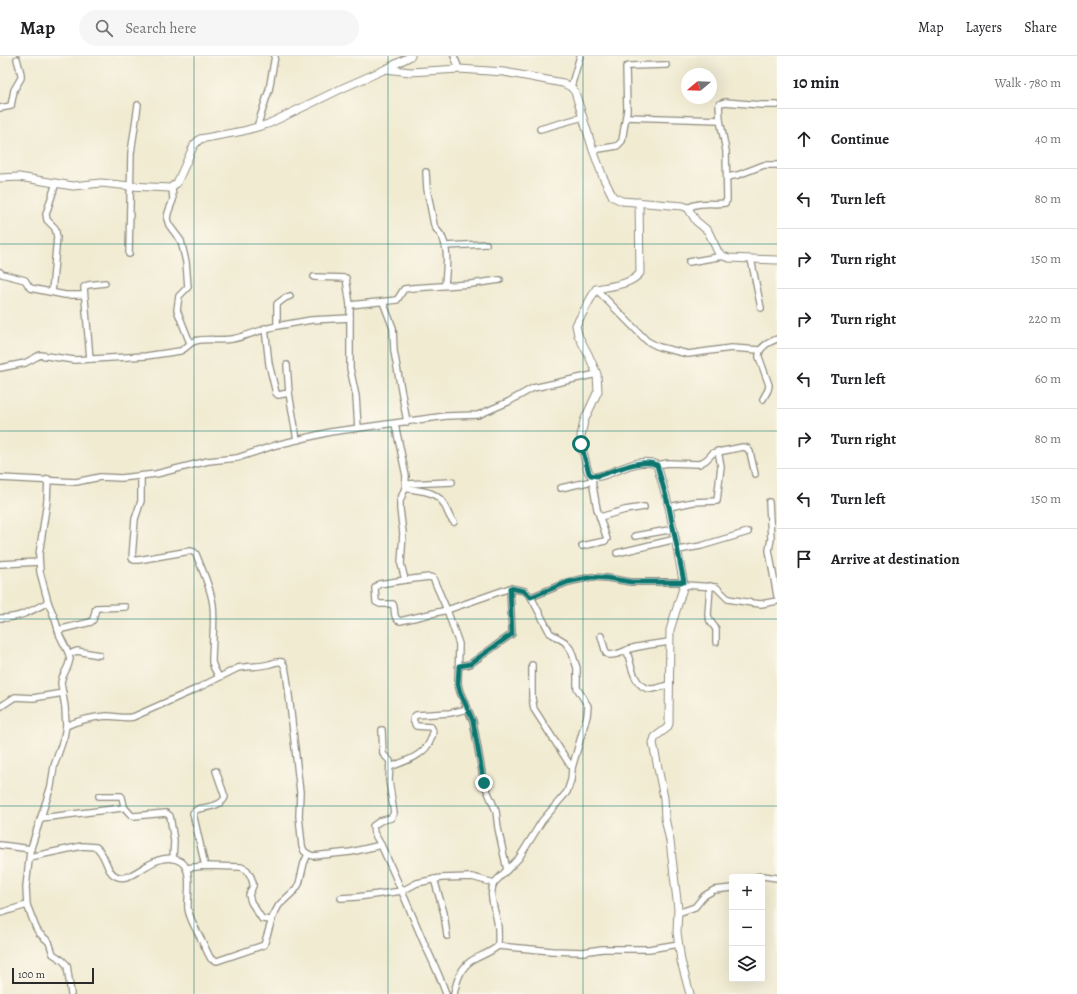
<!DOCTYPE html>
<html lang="en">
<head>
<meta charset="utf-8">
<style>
	body { margin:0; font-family:Alegreya,serif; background:#f6f6f6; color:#202124 }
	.controls { position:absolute; right:12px; bottom:12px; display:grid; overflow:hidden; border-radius:4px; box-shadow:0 4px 16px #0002 }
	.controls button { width:36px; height:36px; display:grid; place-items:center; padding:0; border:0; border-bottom:1px solid #e0e0e0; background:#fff; color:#202124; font:20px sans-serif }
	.compass { position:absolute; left:681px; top:12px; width:36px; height:36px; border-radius:50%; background:#fff; box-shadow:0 4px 16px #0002; rotate:251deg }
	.scale { position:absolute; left:12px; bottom:10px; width:82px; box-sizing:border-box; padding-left:4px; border:2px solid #2b2b2b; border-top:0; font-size:11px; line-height:14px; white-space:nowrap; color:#2b2b2b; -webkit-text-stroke:3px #fbf7ec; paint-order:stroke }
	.stop { position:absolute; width:12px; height:12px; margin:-9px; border:3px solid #0f766e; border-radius:50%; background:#fff }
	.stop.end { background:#0f766e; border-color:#fff; box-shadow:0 1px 4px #0008 }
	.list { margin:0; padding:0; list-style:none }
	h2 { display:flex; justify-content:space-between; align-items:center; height:52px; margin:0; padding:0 16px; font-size:17px }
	h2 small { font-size:13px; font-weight:400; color:#757577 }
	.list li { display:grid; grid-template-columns:26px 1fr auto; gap:12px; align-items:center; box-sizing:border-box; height:60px; padding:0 16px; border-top:1px solid #e0e0e0 }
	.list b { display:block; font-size:15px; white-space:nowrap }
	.list em { font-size:13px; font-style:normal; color:#757577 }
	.icon { flex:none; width:22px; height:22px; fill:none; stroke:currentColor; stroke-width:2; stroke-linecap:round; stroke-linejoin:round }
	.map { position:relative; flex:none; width:777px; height:938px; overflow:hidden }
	header { display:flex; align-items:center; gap:24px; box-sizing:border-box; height:56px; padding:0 20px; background:#fff; border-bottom:1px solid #e0e0e0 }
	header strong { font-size:19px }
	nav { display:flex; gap:22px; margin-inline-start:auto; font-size:14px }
	.search { width:280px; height:36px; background:#f6f6f6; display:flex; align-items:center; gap:10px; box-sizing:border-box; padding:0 14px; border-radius:22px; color:#757577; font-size:15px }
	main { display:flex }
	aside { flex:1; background:#fff }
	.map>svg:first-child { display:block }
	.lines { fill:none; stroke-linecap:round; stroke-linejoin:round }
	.minor-casing { stroke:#8e8b7e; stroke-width:8 }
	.tertiary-casing { stroke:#8e8b7e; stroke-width:9 }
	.minor { stroke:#fff; stroke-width:5.5 }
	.tertiary { stroke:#fff; stroke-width:7 }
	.route { stroke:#0f766e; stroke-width:5 }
	.grid { fill:none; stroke:#0f766e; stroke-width:1; stroke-opacity:0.55 }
</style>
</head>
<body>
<header>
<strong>Map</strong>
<div class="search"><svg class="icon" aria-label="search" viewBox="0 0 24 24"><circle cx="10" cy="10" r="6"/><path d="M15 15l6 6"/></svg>Search here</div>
<nav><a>Map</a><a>Layers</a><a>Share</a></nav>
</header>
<main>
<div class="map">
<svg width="777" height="938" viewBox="0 0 777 938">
	<rect width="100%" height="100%" fill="#fbf7ec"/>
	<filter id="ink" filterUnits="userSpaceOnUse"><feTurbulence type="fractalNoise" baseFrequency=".025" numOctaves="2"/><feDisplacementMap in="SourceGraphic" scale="8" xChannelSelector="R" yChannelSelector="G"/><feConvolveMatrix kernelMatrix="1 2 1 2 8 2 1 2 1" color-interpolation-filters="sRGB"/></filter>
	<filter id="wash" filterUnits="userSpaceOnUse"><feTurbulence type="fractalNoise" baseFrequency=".012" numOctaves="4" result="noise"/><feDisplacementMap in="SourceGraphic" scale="16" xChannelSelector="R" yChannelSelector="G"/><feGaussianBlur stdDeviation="0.9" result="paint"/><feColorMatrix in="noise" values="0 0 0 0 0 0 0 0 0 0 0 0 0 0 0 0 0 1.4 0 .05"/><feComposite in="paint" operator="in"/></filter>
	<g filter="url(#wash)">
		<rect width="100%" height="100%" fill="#f1ebd2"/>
	</g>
	<g filter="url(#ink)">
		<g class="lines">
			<!-- minor casing -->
			<g class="minor-casing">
				<g id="minor">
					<path d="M454,0L459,13"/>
					<path d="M571,31L580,0"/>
					<path d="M0,52L11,50L14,34L21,22V18L17,3"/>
					<path d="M626,61L720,64"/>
					<path d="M257,71L269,34L275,0"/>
					<path d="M540,73L583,61"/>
					<path d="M593,94L617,90L622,85L627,54L626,11L630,10L666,9"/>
					<path d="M426,116L427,133L434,169C436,175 441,177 443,183C449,197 446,214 445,229"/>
					<path d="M727,121L738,119L764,109H777"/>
					<path d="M172,131L173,144L168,157L167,163L169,169L181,185L186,206L188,231L179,240L177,254L190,287"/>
					<path d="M688,152C700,145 712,149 725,147L727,144L726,95L720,64L719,48L725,46L761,49H777"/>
					<path d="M445,190L486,188"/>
					<path d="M129,198L131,97L138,49"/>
					<path d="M751,203L761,252"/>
					<path d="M689,206L723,200"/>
					<path d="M0,216L2,218L25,224L30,232L65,239H84"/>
					<path d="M314,221L346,222L350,249V312L356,340L358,372"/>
					<path d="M596,233L647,285L659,291L688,298L731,292L760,294"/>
					<path d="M52,236L57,181L55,172L47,164L46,158L56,127"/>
					<path d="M383,246L393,272L394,295L407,366"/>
					<path d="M350,249L397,244L404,233L412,232L471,228L500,224"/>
					<path d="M277,270L311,264L350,262"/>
					<path d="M265,272L269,308L276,337L278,339L289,337"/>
					<path d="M90,303L84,231L88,229L105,227"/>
					<path d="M287,309L289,337L297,384"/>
					<path d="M0,312L25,307L40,299L74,304L146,300L180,295C186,293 189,287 195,285C207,282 220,285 232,283C248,280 262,273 277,270V248L285,242L290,240"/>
					<path d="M763,343L768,334L769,329L759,301C758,291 769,286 777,283"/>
					<path d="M395,368L406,420L405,432L400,445V453L403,477L401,508L405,524L429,521L433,522L447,554L459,588L458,628L460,636L473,665L484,727L496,755L498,772L507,814"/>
					<path d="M657,409L668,407L699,408L706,404L713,397L743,391L747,392L750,396L755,418"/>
					<path d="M141,420V445L135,463L132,502L134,504H138L190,495L194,496L196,498C202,514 211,532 213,549C215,568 212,587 212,606L214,612L219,621"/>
					<path d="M0,422L76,426L100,421L121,422L156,418L208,405L237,402L276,389L330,376L446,360L478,359L508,346L533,332L597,318"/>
					<path d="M406,428L452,426"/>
					<path d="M405,432C420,435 437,434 445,450C448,456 449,462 454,466"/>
					<path d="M561,432L592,425"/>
					<path d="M769,446L771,483L769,494L777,540"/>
					<path d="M669,451L693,446L717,445L721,410L718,395"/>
					<path d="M600,461L625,454L644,451"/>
					<path d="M635,480L674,473"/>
					<path d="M582,490L605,485L607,483L597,453L591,419"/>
					<path d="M678,494L701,490L748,476"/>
					<path d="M617,497L676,483"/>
					<path d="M0,508L39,506"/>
					<path d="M405,524L379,528L375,532L376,546L380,548H393C396,554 392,562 400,565L447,554L510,532L525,535L531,541"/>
					<path d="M684,529L716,531L728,543L752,547L761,548L777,545"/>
					<path d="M710,530L708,559L710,565L716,573V586"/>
					<path d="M0,562C18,563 33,554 48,546"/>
					<path d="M58,574L91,566L93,564L96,552L125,551"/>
					<path d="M601,580L606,597L609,599C622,599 623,594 633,592C645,589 657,588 669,586"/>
					<path d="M627,595C631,608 634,633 651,633C657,633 664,630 670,628"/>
					<path d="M69,598L77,595L99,599"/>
					<path d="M459,610L470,608L512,578L510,532"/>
					<path d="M0,651L15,641L33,642L63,637"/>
					<path d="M66,670C79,664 93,661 107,660C116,660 124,663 133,661L194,634L238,612C248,610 259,611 270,608C275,606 278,605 282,606L285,611L287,622L300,736L299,760L302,790L304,795L308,798L313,800L351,796L381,789C396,821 410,854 424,887C432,904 440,920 446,938"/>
					<path d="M390,711C405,705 425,700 431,683C433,678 434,675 431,671L416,670L413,664L414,661L416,659L450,657L468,653"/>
					<path d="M572,712L587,660L588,650L577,632V612L571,594L565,586L550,577L531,541L568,526L592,521L607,522L631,526H684"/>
					<path d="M124,751L131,759L134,760L166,757L170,760L174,785L173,803"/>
					<path d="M41,762L122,752L124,750L122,741L121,740H99"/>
					<path d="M0,789L31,793"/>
					<path d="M381,789L374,777L373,770L380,765L391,762L394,757L389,725L390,705L383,698L382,674"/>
					<path d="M30,801L82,790L96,791C107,799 105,815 116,820C131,829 151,797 175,803C180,805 183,806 185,810C192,822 187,841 188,853C190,865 198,876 203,887C206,893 208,898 211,903L217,905L264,889L273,860L279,849L295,834L299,828L304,807L308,798"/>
					<path d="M205,810L193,757L195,755L198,753C207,751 222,750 225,741L216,715"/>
					<path d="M186,812L205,810L241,811L247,814L251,821L253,827V830L249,839L251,846L262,863L272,864"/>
					<path d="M756,821L763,820L777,822"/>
					<path d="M434,823L444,857L447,880"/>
					<path d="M341,842L357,841L402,835L417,827L441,822L472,821L494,827"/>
					<path d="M27,849L36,872L39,877L49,886L53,898L62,904L67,909L71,938"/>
					<path d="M0,857L27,849L26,831L30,795L51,730L54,710L64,681L66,670L65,651L61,627L62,622L68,610L70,603L68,596L60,580L55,563L48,546L40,516L39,499L47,445L48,423"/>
					<path d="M678,857L695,851L704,840L714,834L732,832"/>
					<path d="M498,890L552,895L583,896L602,893H649L679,888"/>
					<path d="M454,938C456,927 460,912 471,905C479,900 490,897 498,890C498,882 499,873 497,865C495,853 488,838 494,827L519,802L542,765L567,736L571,724L572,712L534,653L532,642V609"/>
				</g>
			</g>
			<!-- tertiary casing -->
			<g class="tertiary-casing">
				<g id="tertiary">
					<path d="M386,13L410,16L459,13L504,16L563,27L571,31L575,36L593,94L603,121L613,141L622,145L683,150L688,152L696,165L708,175L718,196L723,200L729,202L777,204"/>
					<path d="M0,122L19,121L73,130L101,127L130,130L170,132L177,127L194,89L200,83L243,75L268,68L345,31L386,13L411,0"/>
					<path d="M639,146L640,217C631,229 610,230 596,233L576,269L578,279L588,298L597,318L598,335L584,365L581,380V387L587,412L589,417L594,421C613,420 637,399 657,409L669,451L684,529L670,574L669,668L667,672L655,681L653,687L664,742L665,762L670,785L678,853L677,876L681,905L690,938"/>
				</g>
			</g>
			<!-- minor -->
			<use href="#minor" class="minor"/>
			<!-- tertiary -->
			<use href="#tertiary" class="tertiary"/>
		</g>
	</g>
	<g class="lines" filter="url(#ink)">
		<!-- route -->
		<path class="route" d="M484,727L473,665L460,636L458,628L459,610L470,608L512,578L510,532L524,535L531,541L568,526L592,521L607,522L631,526H684L669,451L657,409C642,401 613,416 597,420L591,419L589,417L581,388"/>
	</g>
	<!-- grid -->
	<path class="grid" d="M194,0V938M388,0V938M583,0V938M0,188H777M0,375H777M0,563H777M0,750H777"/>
</svg>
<div class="controls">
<button>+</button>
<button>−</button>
<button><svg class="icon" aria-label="layers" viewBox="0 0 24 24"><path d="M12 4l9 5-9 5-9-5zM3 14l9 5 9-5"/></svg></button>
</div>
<svg class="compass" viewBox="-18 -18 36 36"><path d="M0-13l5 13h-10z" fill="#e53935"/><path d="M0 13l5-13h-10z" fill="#757577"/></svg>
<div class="scale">100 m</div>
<div class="stop" style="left:581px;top:388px"></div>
<div class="stop end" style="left:484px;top:727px"></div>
</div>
<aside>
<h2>10 min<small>Walk · 780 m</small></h2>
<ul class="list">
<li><svg class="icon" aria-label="ahead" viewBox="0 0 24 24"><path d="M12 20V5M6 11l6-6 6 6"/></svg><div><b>Continue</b></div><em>40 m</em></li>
<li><svg class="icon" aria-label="left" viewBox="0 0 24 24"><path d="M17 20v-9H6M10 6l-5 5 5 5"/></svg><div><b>Turn left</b></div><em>80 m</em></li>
<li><svg class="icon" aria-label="right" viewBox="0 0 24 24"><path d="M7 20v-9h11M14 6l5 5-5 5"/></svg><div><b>Turn right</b></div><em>150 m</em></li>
<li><svg class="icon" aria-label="right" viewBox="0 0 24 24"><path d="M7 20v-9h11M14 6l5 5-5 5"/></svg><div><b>Turn right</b></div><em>220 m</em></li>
<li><svg class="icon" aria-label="left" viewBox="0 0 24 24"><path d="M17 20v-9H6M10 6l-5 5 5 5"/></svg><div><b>Turn left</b></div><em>60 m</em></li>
<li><svg class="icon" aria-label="right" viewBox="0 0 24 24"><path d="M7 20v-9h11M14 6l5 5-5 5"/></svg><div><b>Turn right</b></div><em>80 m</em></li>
<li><svg class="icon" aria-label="left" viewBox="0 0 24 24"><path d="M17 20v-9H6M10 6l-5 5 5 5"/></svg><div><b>Turn left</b></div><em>150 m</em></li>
<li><svg class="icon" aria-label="arrive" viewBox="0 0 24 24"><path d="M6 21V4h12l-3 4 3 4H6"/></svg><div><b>Arrive at destination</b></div></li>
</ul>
</aside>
</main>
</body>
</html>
